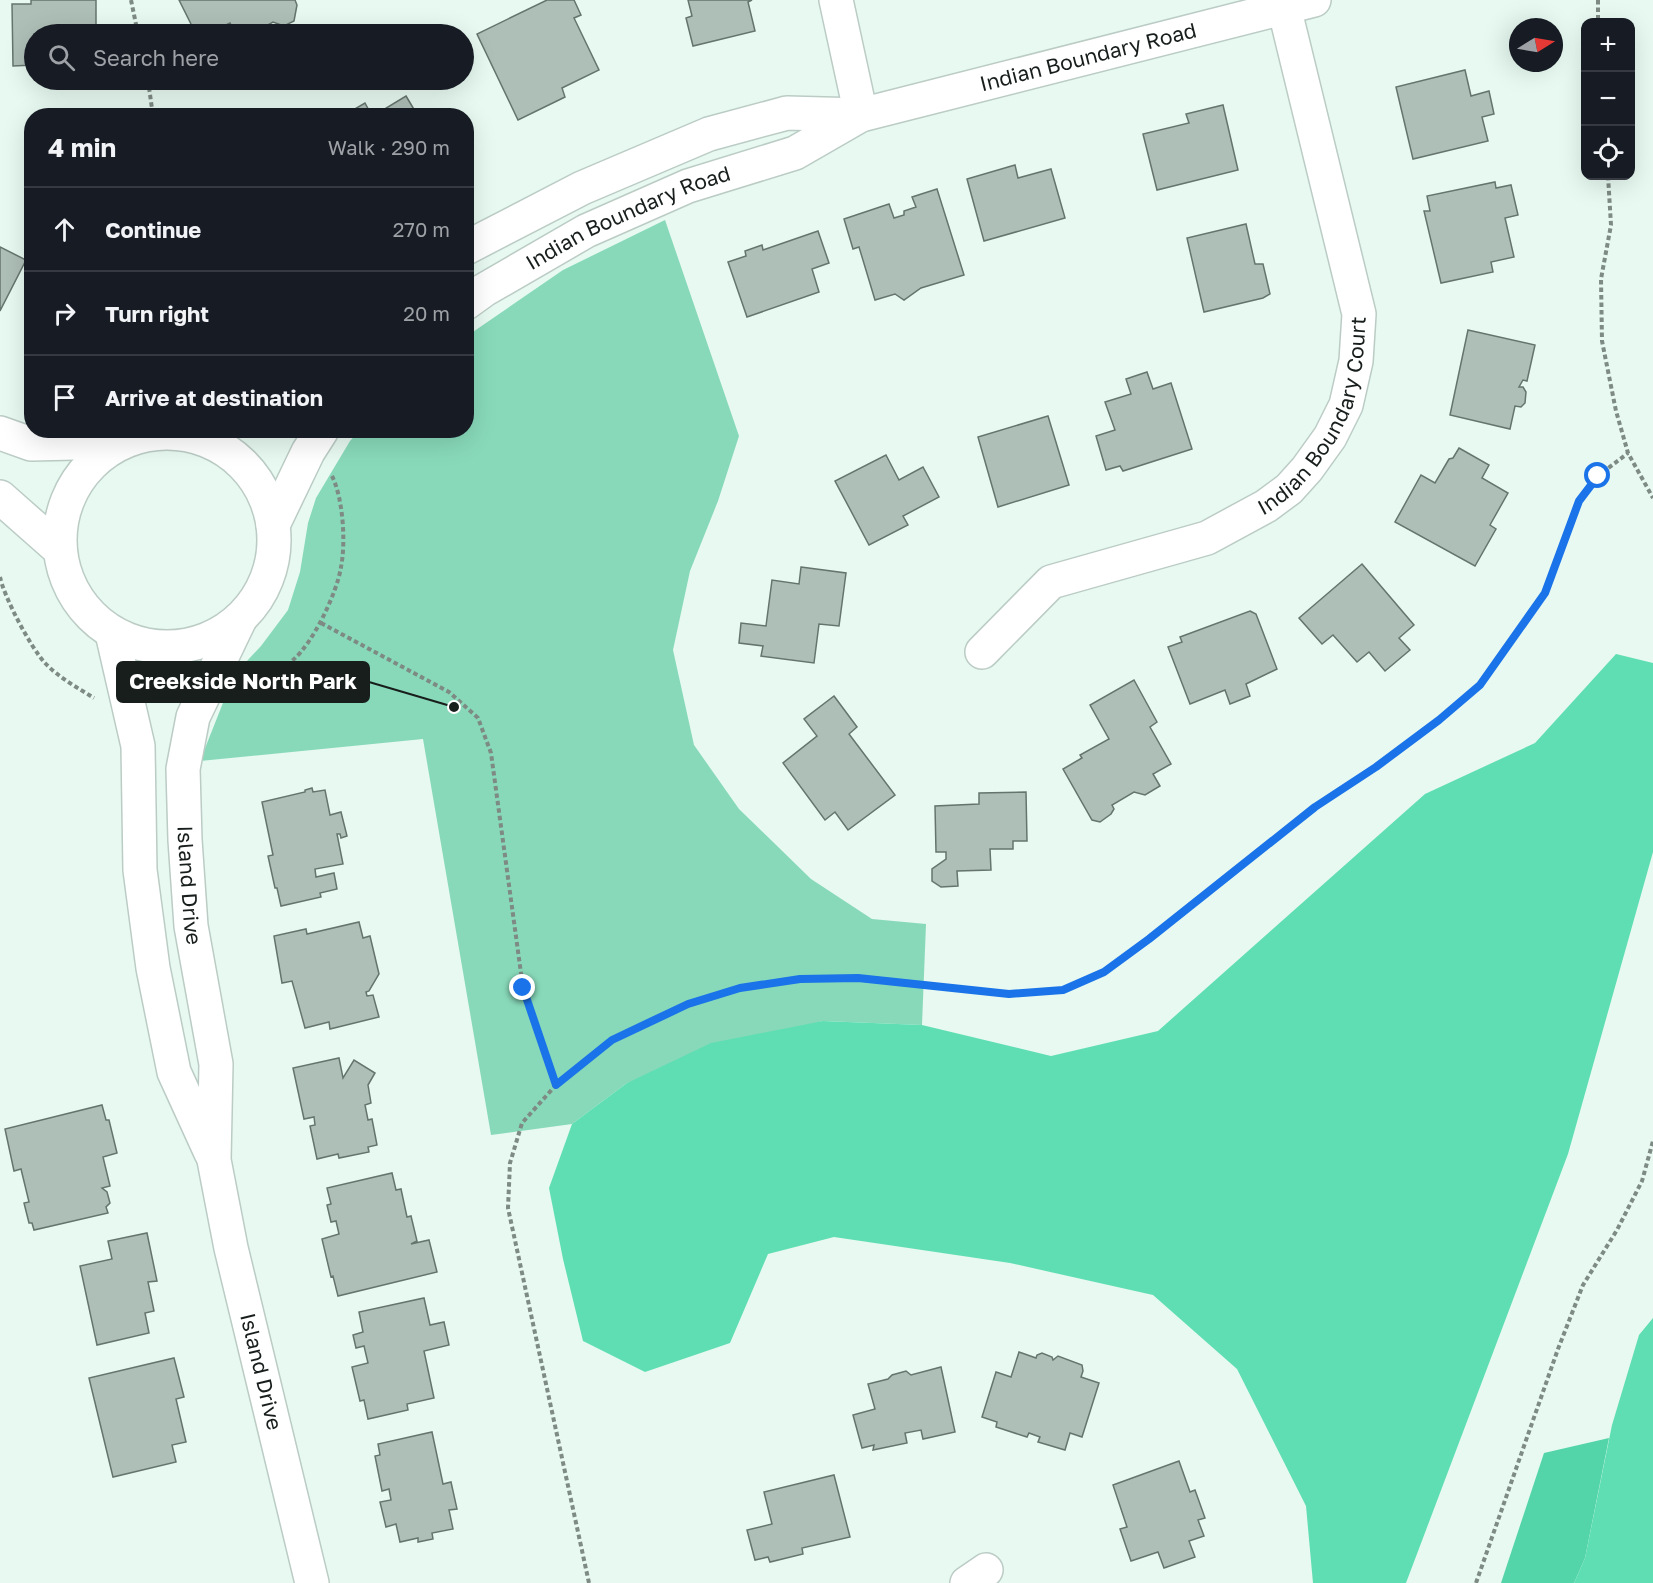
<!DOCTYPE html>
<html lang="en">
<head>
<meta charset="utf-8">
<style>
	body { margin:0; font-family:"Golos Text",sans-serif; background:#242831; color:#f1f3f6 }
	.controls { position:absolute; right:18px; top:18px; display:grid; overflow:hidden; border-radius:12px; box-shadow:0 6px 24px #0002 }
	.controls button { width:54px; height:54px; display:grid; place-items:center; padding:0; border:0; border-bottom:2px solid #363941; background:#171b24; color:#f1f3f6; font:30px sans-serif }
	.compass { position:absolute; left:1509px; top:18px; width:54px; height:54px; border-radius:50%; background:#171b24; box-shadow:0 6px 24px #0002; rotate:79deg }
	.stop { position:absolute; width:18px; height:18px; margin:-14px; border:4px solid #1a73e8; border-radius:50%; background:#fff }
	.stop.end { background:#1a73e8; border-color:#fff; box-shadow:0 2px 6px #0008 }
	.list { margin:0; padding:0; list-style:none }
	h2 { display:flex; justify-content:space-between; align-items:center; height:78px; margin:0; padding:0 24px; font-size:26px }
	h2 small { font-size:20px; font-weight:400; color:#9ea1a6 }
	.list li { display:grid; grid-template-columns:39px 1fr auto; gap:18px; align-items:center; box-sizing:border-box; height:84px; padding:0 24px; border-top:2px solid #363941 }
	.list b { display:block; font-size:22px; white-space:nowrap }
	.list em { font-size:20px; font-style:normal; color:#9ea1a6 }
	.icon { flex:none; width:33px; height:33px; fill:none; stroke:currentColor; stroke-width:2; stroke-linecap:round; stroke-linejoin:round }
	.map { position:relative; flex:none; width:1653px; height:1583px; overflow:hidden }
	.search { position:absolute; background:#171b24; box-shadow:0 6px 24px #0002; left:24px; top:24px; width:450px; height:66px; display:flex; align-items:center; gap:15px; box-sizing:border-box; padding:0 21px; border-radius:33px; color:#9ea1a6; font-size:22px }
	.panel { position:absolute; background:#171b24; box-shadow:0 6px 24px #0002; left:24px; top:108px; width:450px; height:330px; border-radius:24px }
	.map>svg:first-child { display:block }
	.green { fill:#88d9ba }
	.forest { fill:#54d4a9 }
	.water { fill:#60deb3 }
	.building { fill:#aebfb8; stroke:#65756e; stroke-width:1.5 }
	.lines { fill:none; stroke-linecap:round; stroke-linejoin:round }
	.minor-casing { stroke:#bbccc5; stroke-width:36 }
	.path { stroke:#7e8a84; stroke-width:4; stroke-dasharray:4.5 3; stroke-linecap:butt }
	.minor { stroke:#fff; stroke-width:33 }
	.route { stroke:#1a73e8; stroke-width:8 }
	.labels { text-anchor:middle; stroke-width:4.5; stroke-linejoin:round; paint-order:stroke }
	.street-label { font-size:21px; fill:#171e1b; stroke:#fff }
	.leader { fill:none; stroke:#171e1b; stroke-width:2 }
	.callout-dot { fill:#171e1b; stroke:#fff; stroke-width:2 }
	.callout { fill:#171e1b; stroke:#171e1b; stroke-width:2 }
	.callout-label { font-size:22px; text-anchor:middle; font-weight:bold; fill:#fff }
</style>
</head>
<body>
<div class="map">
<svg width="1653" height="1583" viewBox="0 0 1653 1583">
	<rect width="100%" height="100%" fill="#e7f9f1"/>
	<!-- green -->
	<path class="green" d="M665,220L739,436L718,501L690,571L673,650L694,745L739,809L811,879L872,919L926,924L922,1025L823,1021L627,1083L572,1124L491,1135L423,739L200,761L234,675L261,646L288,610L300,572L308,523L316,498L350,441L359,431L466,430L467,336L563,270Z"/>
	<!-- forest -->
	<path class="forest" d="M1609,1438L1585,1558L1574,1583H1501L1544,1453Z"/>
	<!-- water -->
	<g class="water">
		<path d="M1616,654L1653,663V852L1568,1154L1406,1583H1313L1306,1506L1237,1369L1153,1295L1010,1263L834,1237L768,1254L730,1343L645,1372L583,1341L563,1259L549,1188L572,1124L627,1083L711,1043L823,1021L922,1025L1051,1056L1158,1031L1425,794L1535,743Z"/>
		<path d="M1653,1318V1583H1574L1585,1558L1612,1425L1639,1335Z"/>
	</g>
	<!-- building -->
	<g class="building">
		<path d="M31,0H96V27L87,28V34H34V65L13,66L12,4H31Z"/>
		<path d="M179,0H295L297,5L294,21L284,26L273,22L264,27L261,34H236L230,23L207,34H196Z"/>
		<path d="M547,0H574L581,15L574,18L599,70L562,88L565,97L518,120L477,34Z"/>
		<path d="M688,0H752L748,2L755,31L693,46L686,18L692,16Z"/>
		<path d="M1465,70L1471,96L1489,91L1494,114L1482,117L1488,141L1413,159L1396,87Z"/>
		<path d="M406,96L418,116H373Z"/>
		<path d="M365,103L372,116H347L346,114Z"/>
		<path d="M1223,105L1238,170L1157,190L1143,134L1189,123L1186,114Z"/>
		<path d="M1015,165L1018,178L1051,169L1065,218L984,241L967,179Z"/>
		<path d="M1495,182L1496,188L1511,185L1518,215L1505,218L1514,257L1491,262L1493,272L1441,283L1424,211H1430L1427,196Z"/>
		<path d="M937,189L964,275L921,288L904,300L895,294L875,300L859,247L853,249L844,219L889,204L894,218L904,215V211L916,207L912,197Z"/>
		<path d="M1246,224L1255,264H1263L1270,294L1263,298L1204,312L1187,238Z"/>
		<path d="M818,231L829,263L812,269L819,292L747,317L728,262L746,256L745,251L762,245L763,250Z"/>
		<path d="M0,247L26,260L0,311Z"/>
		<path d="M1468,330L1535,345L1527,381L1523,380L1519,387H1523L1526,392L1525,403L1521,407L1515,406L1510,429L1450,415Z"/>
		<path d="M1147,372L1153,389L1171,383L1192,449L1123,471L1120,466L1106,470L1096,436L1115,430L1105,402L1131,394L1126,379Z"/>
		<path d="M1048,416L1069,485L998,507L978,437Z"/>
		<path d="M1459,448L1489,465L1482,478L1508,493L1490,525L1496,529L1475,566L1395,522L1421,475L1435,483L1449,459L1453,458Z"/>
		<path d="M886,455L899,480L923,467L939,497L903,516L908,525L869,545L835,481Z"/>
		<path d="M1362,564L1414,625L1399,638L1410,650L1385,671L1369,652L1357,662L1333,635L1322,644L1299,618Z"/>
		<path d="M801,567L846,573L839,626L819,624L814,663L761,656L763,646L739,643L741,623L766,626L772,580L799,584Z"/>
		<path d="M1250,611L1256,614L1277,669L1246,684L1250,696L1230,704L1225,690L1190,704L1168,647L1182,642L1180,637Z"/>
		<path d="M1134,680L1157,722L1150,727L1171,764L1153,774L1160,786L1145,795L1134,792L1112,805L1114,809L1111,814L1100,822L1092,820L1063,769L1082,758L1080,755L1109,739L1090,705Z"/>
		<path d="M834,696L857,727L849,734L895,795L848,830L835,812L825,820L783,763L817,736L804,719Z"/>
		<path d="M312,788L313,792L325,790L330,815L341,812L347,836L341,838L340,834H337L343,864L315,869L316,877L334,873L337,889L320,893L321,897L281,906L277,888H275L268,856L273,855L262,802L305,792V790Z"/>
		<path d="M1026,792L1027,841H1013V849H990L991,870L957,871L958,886L941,887L932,881V869L946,859V852H936L935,806L979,804V793Z"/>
		<path d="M359,922L363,938L370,936L379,974L369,991L366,992L367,996L373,995L379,1017L330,1029L329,1022L305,1028L292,981L282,983L274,936L306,929L307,934Z"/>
		<path d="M339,1058L343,1078L354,1060L375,1073L368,1085L371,1103L365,1105L368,1120L372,1119L377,1145L368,1147L369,1152L339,1158L338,1154L317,1159L310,1126L315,1125L314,1117L304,1119L293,1068Z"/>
		<path d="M102,1105L106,1120H109L117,1153L103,1157L110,1186L102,1188L107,1192L110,1203L106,1207L108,1213L34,1230L32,1223H29L24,1203L29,1202L21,1169L14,1171L5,1129Z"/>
		<path d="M392,1173L396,1190L401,1189L407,1217L411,1216L417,1241L411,1244L429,1240L437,1272L338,1296L333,1276L331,1277L322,1239L339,1234L336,1221L331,1222L327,1205L331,1204L327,1188Z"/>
		<path d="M147,1233L157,1281L148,1282L154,1311L145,1313L149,1333L97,1345L80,1266L112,1259L108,1241Z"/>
		<path d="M424,1298L430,1325L444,1322L449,1345L424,1351L434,1398L407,1404L408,1410L368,1419L364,1400L360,1401L352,1367L368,1363L364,1346L356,1348L353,1335L363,1332L359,1312Z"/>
		<path d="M1019,1352L1036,1358L1037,1355L1042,1353L1052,1357L1053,1360L1058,1356L1082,1365L1083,1371L1081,1377L1099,1383L1082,1437L1070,1433L1065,1450L1038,1442L1040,1437L1029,1433L1027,1437L996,1427L997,1422L982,1417L996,1372L1011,1377Z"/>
		<path d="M174,1358L184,1397L176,1399L186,1442L172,1445L176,1462L113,1477L89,1378Z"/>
		<path d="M941,1367L955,1432L923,1439L921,1430L905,1433L907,1443L873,1450L874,1445L862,1448L853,1415L875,1409L868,1384L888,1379L892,1375L906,1371L911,1375Z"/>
		<path d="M432,1432L443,1484L451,1482L457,1509L449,1510L453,1529L432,1533L433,1539L418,1542V1538L400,1542L396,1524L386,1527L380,1502L391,1500L389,1489L382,1491L375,1456L380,1455L378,1444Z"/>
		<path d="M1179,1461L1190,1492L1195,1490L1205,1518L1198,1520L1204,1536L1189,1541L1195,1557L1164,1568L1158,1552L1131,1561L1120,1529L1127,1527L1113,1485Z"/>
		<path d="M834,1475L850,1537L802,1548L803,1554L770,1562L768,1557L755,1560L747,1530L772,1524L764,1492Z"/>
	</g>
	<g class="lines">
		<!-- minor casing -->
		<g class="minor-casing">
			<g id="minor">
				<path d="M836,0L861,115"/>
				<path d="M466,248L582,188L709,134L787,113L861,115"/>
				<path id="s1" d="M466,303L484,290L586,231L688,186L795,153L861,115L1314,0"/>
				<circle cx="167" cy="540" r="107"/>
				<path d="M0,433L31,444L120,442"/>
				<path d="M0,497L59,549"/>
				<path d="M273,525L308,452L322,430"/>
				<path id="s2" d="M240,619L193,717L183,769L185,840L191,926L216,1064L214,1160L231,1248L312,1583"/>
				<path d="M112,633L138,746L140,870L153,968L174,1072L211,1153"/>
				<path id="s3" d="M982,652L1051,582L1207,538L1266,506L1289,489L1307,469L1330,437L1346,405L1356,361L1359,314L1284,7"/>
				<path d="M967,1583L986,1570"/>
			</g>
		</g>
		<!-- path -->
		<g class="path">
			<path d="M131,0L138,34"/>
			<path d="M1598,0V22"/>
			<path d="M148,80L153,116"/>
			<path d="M1608,176L1611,225L1601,279L1602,341L1616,411L1628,453L1653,498"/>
			<path d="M0,577C4,597 31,648 45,663C58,677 78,688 94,698"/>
			<path d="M321,623L449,692L478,718L491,753L523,988L556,1085"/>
			<path d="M242,693C259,683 278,673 293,660C313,643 337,593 341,567C346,542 343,498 332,476"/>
			<path d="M589,1583L508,1208L510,1163L522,1123L556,1085L612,1040L688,1004L740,988L799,979L858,978L1009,994L1063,990L1104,972L1149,939L1315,807L1376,767L1439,720L1480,685L1545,593L1579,501L1598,476L1628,453"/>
			<path d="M1476,1583L1558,1349L1583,1285L1617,1230L1642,1181L1653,1141"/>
		</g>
		<!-- minor -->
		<use href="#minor" class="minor"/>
	</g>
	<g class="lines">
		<!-- route -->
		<path class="route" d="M523,988L556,1085L612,1040L688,1004L740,988L800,979L858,978L1009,994L1063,990L1104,972L1149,939L1315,807L1376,767L1439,720L1480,685L1545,593L1579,501L1598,476"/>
	</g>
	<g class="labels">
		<!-- street labels -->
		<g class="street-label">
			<text dy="7" stroke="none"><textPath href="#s1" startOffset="674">Indian Boundary Road</textPath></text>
			<text dy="7" stroke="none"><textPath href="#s1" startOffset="184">Indian Boundary Road</textPath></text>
			<text dy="7" stroke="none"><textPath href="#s3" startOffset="434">Indian Boundary Court</textPath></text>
			<text dy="7" stroke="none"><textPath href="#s2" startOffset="278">Island Drive</textPath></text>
			<text dy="7" stroke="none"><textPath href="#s2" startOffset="772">Island Drive</textPath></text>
		</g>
	</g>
	<!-- callouts -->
	<path class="leader" d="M454 707L369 682"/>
	<circle class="callout-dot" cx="454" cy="707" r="6"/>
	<rect class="callout" x="117" y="662" width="252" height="40" rx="6"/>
	<g class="callout-label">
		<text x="243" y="689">Creekside North Park</text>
	</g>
</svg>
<div class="controls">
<button>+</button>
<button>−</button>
<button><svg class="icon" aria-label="locate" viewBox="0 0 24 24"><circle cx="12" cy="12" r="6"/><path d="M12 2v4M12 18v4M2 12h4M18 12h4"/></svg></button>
</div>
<svg class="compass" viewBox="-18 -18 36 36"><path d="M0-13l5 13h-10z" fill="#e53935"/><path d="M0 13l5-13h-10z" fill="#9ea1a6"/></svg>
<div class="stop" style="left:1598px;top:476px"></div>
<div class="stop end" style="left:523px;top:988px"></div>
<div class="search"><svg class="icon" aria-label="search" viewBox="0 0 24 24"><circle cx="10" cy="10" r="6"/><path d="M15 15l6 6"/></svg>Search here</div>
<section class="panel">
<h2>4 min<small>Walk · 290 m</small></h2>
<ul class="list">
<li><svg class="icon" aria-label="ahead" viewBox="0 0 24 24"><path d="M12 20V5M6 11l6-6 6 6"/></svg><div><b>Continue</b></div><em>270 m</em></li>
<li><svg class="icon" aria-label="right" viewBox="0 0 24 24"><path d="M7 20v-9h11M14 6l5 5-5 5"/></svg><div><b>Turn right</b></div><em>20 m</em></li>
<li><svg class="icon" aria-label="arrive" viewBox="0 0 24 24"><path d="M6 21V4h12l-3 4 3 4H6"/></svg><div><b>Arrive at destination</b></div></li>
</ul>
</section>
</div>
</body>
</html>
